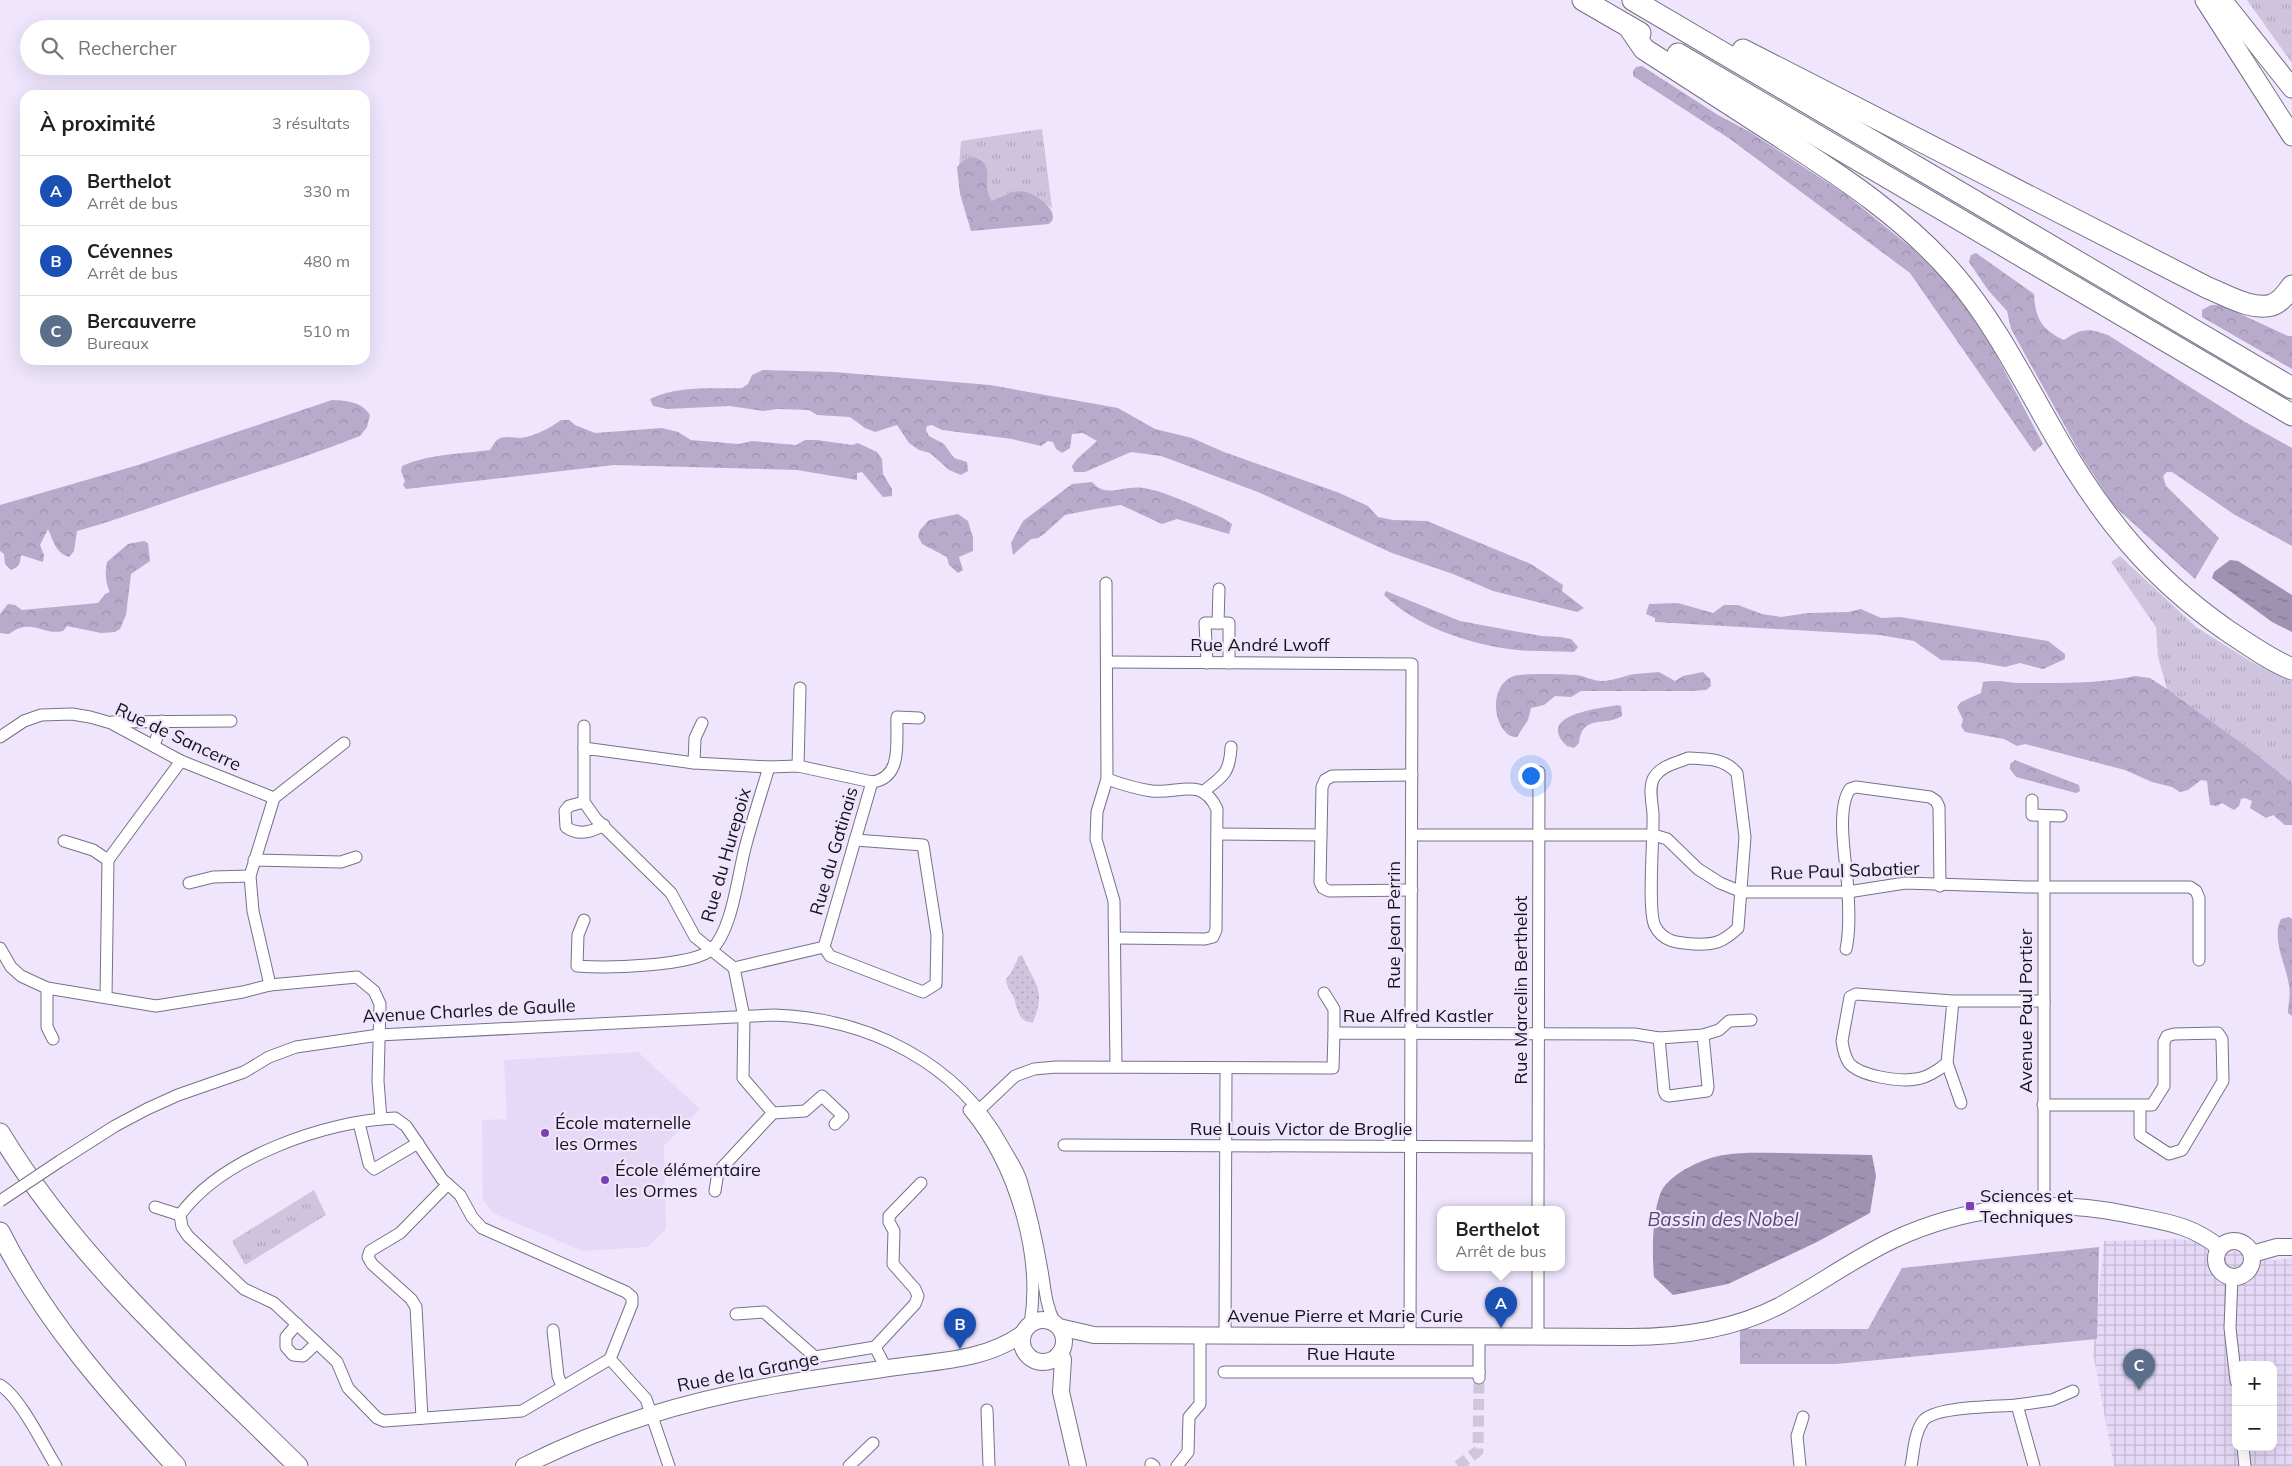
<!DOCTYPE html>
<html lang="fr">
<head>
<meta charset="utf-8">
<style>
	body { margin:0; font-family:Mulish,sans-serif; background:#f6f6f6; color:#202124 }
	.controls { position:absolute; right:15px; bottom:15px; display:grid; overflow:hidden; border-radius:10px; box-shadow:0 5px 20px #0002 }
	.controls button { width:45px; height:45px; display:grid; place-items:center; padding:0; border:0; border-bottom:1px solid #e0e0e0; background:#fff; color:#202124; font:25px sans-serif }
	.you { position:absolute; left:1530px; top:775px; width:18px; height:18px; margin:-12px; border:4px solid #fff; border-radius:50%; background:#1a73e8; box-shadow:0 0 0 8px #1a73e833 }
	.badge { display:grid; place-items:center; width:32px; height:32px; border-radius:50%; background:#7c3aed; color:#fff; font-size:16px; font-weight:700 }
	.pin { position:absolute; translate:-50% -41px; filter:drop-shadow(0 1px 2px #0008) }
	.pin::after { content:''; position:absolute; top:26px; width:18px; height:15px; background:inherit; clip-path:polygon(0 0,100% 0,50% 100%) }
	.popup { position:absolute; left:1437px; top:1206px; width:128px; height:65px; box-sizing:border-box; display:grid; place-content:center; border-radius:10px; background:#fff; filter:drop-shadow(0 1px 4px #0005); font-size:16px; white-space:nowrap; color:#757577 }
	.popup b { font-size:19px; color:#202124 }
	.popup::after { content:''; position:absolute; left:50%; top:100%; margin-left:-10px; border:10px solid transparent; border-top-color:#fff }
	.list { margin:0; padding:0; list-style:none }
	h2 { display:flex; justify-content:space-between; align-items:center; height:65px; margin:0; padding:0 20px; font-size:21px }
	h2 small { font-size:16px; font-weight:400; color:#757577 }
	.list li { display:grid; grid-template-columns:32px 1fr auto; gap:15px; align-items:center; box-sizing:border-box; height:70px; padding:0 20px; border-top:1px solid #e0e0e0 }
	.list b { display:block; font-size:19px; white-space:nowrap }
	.list p { margin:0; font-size:16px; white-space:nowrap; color:#757577 }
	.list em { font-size:16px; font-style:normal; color:#757577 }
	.icon { flex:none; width:28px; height:28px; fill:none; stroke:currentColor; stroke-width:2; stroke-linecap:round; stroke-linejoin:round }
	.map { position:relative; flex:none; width:2292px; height:1466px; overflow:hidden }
	.search { position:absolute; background:#fff; box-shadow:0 5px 20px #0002; left:20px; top:20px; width:350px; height:55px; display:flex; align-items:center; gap:12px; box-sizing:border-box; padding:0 18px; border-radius:28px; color:#757577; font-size:19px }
	.panel { position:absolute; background:#fff; box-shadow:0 5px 20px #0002; left:20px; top:90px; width:350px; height:275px; border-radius:15px }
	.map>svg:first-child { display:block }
	.built { fill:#e5d9f7 }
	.industrial { fill:url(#industrial-grid); fill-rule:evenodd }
	.grass { fill:url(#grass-tufts) }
	.forest { fill:url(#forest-crowns) }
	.park { fill:url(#park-dots) }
	.water { fill:url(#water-ripples) }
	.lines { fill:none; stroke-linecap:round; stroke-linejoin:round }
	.street-tunnel { stroke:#cfc6db; stroke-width:11; stroke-dasharray:11 5.5; stroke-linecap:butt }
	.street-casing { stroke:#797185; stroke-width:13 }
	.secondary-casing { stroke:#797185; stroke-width:18 }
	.primary-casing { stroke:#797185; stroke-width:21 }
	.highway-casing { stroke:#797185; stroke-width:23 }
	.street { stroke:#fff; stroke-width:11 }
	.secondary { stroke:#fff; stroke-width:16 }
	.primary { stroke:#fff; stroke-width:19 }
	.highway { stroke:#fff; stroke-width:21 }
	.street-bridge-casing { stroke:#797185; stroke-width:13; stroke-linecap:butt }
	.street-bridge { stroke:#fff; stroke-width:11 }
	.poi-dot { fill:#7b41b7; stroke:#efe6fd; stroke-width:2 }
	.labels { text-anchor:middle; stroke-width:4.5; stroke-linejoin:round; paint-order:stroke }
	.street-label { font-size:18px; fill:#17131b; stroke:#efe6fd }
	.poi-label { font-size:18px; fill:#17131b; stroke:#efe6fd; text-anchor:start }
	.water-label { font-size:19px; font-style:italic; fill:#584472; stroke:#efe6fd }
</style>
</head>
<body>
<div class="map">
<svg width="2292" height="1466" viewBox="0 0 2292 1466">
	<defs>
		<pattern id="industrial-grid" width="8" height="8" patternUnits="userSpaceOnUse" patternTransform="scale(1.25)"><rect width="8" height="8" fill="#e5d9f7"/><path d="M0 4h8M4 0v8" fill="none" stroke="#c4b9d3"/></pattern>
		<pattern id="grass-tufts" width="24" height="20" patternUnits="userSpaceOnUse" patternTransform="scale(1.25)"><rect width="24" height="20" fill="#cec4de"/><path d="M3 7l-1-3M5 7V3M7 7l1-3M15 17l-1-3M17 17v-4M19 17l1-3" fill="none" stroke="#b0a8be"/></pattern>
		<pattern id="forest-crowns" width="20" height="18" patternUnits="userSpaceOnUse" patternTransform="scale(1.25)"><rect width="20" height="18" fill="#b8aacb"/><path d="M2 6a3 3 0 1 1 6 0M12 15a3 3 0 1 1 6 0" fill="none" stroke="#9d91ae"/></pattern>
		<pattern id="park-dots" width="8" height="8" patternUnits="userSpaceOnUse" patternTransform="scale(1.25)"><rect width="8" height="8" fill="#cec4de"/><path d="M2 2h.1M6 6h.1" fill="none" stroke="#b0a8be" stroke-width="1.8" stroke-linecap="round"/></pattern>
		<pattern id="water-ripples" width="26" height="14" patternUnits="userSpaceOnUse" patternTransform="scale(1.25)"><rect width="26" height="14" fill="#9e91b1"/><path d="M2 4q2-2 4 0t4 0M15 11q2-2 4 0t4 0" fill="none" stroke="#80758f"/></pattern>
	</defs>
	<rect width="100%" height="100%" fill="#efe6fd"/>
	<!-- built -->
	<path class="built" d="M638,1052L700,1109L664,1146L666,1229L648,1247L582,1251L493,1213L483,1200L482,1120L507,1119L504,1060Z"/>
	<!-- industrial -->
	<path class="industrial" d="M2182,1239L2274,1260L2292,1258V1466H2114L2093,1353L2104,1241ZM2236,1365H2273V1447H2236Z"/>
	<!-- grass -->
	<g class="grass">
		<path d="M2247,0H2292V63Z"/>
		<path d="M1042,129L1052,208C1025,192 1022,186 992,202L987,196V181L959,165L961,141Z"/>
		<path d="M2120,556L2196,627L2250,661L2292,682V783L2251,750L2167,689L2158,657L2156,627L2111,562Z"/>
		<path d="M314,1190L326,1215L245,1265L232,1241Z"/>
	</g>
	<!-- forest -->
	<g class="forest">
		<path d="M1642,66L1718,115L1750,132L1845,194L1913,249L1953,288L1993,349L2043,444L2034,452L1910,273L1730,139L1633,76V71L1636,67Z"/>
		<path d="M973,157C999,165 979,185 992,201C1001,197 1015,189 1026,192C1036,195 1063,212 1049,224L971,231L960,194L957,167L964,160Z"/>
		<path d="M1976,253L2034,294C2035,318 2042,330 2064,340C2082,328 2088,328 2108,335L2245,422L2292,448V546L2235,515L2172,472H2167L2163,476L2166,486L2219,538L2195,579L2114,506L2082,457L2011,329L2007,311L1988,290L1969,262L1971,255Z"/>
		<path d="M2211,305H2221L2288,336H2292V369L2202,317V310Z"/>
		<path d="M763,370L834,372L990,385L1118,408L1155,429L1192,438L1224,452L1337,492L1368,506L1378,517L1393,520L1427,521L1531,564L1563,585L1562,591L1584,608L1577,612L1493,591L1453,574L1392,553L1258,492L1161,456L1131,452L1085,472H1074L1072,466L1077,459L1097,441L1083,433L1072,434L1070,448L1062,453L1056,449L1053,442L1048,441L1041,446L1012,439L942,430L932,425L927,426L926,430L929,436L944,444L954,458L967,462L968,471L961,475L949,470L930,453L919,450L909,443L897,425L875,432L865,428L850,417L817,415L809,410L778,409L763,411L730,406L667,409L653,406L650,399C677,385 712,389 742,388L748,384L752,375Z"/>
		<path d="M332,400C347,401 361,401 370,415L367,427L360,436C305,458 249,474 193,493C154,506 117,520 77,531L74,551L69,557C55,552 54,542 48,529L40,545L44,555L43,562L21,555C20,563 20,567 11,570L5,564L4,554L0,551V505L138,465Z"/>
		<path d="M561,420H569L575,425L595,433L662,428L678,432L691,440L739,444L752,441L796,445L805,440H817L852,445L858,443L877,452L882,459L883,474L892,489V496L883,497L862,472L857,473V480L797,470L614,465L406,489L403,485L405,481L401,471L402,466C428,454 462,454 490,450C492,447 495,442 497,440C504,435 514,438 521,438C535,436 550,428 561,420Z"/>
		<path d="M1092,482C1107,499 1122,485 1143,488C1166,491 1201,509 1223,518L1232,524L1229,534L1177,519L1162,524L1121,505L1095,509L1065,515L1044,534L1038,538L1031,539L1013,555L1011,543L1023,521L1072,484Z"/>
		<path d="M958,514L968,521L973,538V551L959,557L963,570L958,573L949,565L947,557L922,544L918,536L920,530L929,520Z"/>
		<path d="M144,541L148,543L150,561L131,574L126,615L120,629L115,632L101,633L67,626L63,631C42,636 32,617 9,634L0,633V614L8,604L15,605L22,610L98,603L105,594L110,592C105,582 105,573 107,562L128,544Z"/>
		<path d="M1386,591L1460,621L1541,636L1560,637L1571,639L1578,647L1574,652C1553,651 1530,652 1509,649C1466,643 1416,626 1384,595Z"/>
		<path d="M1678,603L1713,613L1724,605H1738L1762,614L1781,617L1808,613L1848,612L1861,609L1881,618L1900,617L2048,641L2065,654V659L2043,669L2020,663L2005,667L1977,662L1941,660L1914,641L1880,635L1655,622V618L1646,614L1649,604Z"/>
		<path d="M1659,672L1675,681L1683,676L1703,672L1710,679L1711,686L1706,690L1690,691H1581L1571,697L1555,696L1544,705L1531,708L1528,720L1517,737C1496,739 1484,687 1514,676C1524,673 1564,674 1576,675C1585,676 1593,681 1602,681C1614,681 1625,675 1636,674C1643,673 1651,673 1659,672Z"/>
		<path d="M2135,676L2150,678L2167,689L2251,750L2292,783V825H2285L2273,815L2266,818L2250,808L2252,801L2245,798L2241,799L2239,806L2234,810L2222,803L2217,806L2210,805L2207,781L2201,780L2188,790L2180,792L2172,787L2152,782L2125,770L2025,744L2017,746L2004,739L1965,732L1961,726L1963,720L1957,707L1961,702L1981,693L1983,682C1997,679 2008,683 2022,683C2060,683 2097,684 2135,676Z"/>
		<path d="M1617,705L1621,706L1622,716C1606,727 1582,713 1579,743L1574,748L1567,746C1535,715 1597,709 1617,705Z"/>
		<path d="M2015,760L2079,785L2080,791L2076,793L2016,777L2010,769V764Z"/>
		<path d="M2289,917L2292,919V1016L2288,1013C2288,1004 2291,994 2289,985C2286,964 2271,939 2281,919Z"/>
		<path d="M2099,1247L2097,1339L1836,1364H1740V1329H1868L1902,1268Z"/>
	</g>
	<!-- park -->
	<path class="park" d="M1022,955C1034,984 1047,989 1033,1022C1019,1024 1017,1008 1014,998C1011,991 1006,987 1006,979L1011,973L1019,956Z"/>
	<!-- water -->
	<g class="water">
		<path d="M2230,560L2238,561L2292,595V632L2272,622L2212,578L2214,572Z"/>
		<path d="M1782,1153L1872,1155L1876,1176L1870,1213L1817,1242L1728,1284L1673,1295L1654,1277C1652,1256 1652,1209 1662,1190C1671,1173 1706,1157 1724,1155C1743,1152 1763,1153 1782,1153Z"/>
	</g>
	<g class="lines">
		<!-- street-tunnel -->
		<path class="street-tunnel" d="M1458,1466L1478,1451L1479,1379"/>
		<!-- street casing -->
		<g class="street-casing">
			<g id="street">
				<path d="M1106,583L1107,779L1097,812L1096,839L1114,901L1116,1067"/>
				<path d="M1218,623L1219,589"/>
				<path d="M1107,662L1412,664L1410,1337"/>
				<path d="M1207,663L1205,623H1229V663"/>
				<path d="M112,722L231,721"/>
				<path d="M584,726V748"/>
				<path d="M0,737L24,721L41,715L72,714L90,717L111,723L181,761L274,798L250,876L253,911L270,985"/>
				<path d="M154,746L162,721"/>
				<path d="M1688,758C1707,759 1724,758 1737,773L1745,837L1738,928C1723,942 1715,945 1694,944C1678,943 1663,942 1655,926C1647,911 1654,836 1653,813C1652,802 1648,785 1655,776C1663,765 1677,763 1688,758Z"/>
				<path d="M694,763L695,738L702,723"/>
				<path d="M798,766L800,688"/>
				<path d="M1107,779C1121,784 1137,789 1152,791C1180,794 1201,776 1217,809L1216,930L1213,937L1205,939L1116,938"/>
				<path d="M872,782C903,778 896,742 897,717L919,718"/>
				<path d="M1204,791C1224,776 1230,772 1231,747"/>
				<path d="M274,798L344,743"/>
				<path d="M2032,800V815L2061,816"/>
				<path d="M584,802L569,806L565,811L566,827C578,836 592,832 604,825"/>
				<path d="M1217,834L1321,835"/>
				<path d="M1412,835H1654L1667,839L1698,869L1720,883L1742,892H1848L1905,883L2027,887H2190L2196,891L2199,898V960"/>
				<path d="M64,841L93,850L108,860"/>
				<path d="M254,860L341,862L356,857"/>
				<path d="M189,883L213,877L250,876"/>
				<path d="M1412,890L1329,891L1323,888L1320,882L1322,787L1325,780L1332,776L1412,775"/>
				<path d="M584,920L578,935L577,966C604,968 693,967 712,949C732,930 738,875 745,848C752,821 761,794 769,767"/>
				<path d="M824,947L830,956L923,992L936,984L937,935L923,845L855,840"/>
				<path d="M0,948L11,967L21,976L47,988L156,1006L243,992L270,985L357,977L374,991L380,1004L378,1081L381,1119"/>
				<path d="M1846,949C1850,931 1849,910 1848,891C1847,865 1835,810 1850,789L1856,787L1930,797L1936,801L1939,807L1940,886"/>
				<path d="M734,968L824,947L872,782L798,766L769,767L694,763L584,748V802L596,819L671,893L695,937L734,968L744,1017L743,1078L773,1113L805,1111L822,1096L843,1116L835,1124"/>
				<path d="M47,988V1027L53,1039"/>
				<path d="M1324,993L1334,1009V1033"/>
				<path d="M106,997L108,860L181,761"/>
				<path d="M1953,1001L1947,1063C1939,1070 1926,1078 1916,1079C1899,1082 1860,1076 1849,1063C1845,1057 1843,1048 1842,1041L1850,997L1856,994L1953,1001H2044"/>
				<path d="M1659,1038L1664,1091L1666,1095L1669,1096L1707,1091L1708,1087L1703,1035"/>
				<path d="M1947,1063L1961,1103"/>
				<path d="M2043,1105H2152L2164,1086V1042L2167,1036L2174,1034L2218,1033L2222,1039L2223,1081L2182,1150L2169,1154L2140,1135V1105"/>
				<path d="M969,1110C1014,1164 1042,1254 1030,1324"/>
				<path d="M975,1114L1015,1076L1034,1069L1056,1067L1333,1068L1334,1033L1634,1034L1659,1038L1703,1035L1719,1030L1729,1021L1751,1020"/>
				<path d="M395,1118L406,1126L442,1179L460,1195L472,1217L482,1228L626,1292L632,1297V1304L610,1359L522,1411L384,1421L377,1418L348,1388L337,1362L317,1343L274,1303L244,1289L188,1236L182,1227L180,1215C222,1157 326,1121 395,1118Z"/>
				<path d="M359,1123L369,1164L374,1169L418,1143"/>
				<path d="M1064,1145L1538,1147"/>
				<path d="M60,1161L115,1126L147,1109L178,1095L244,1072L269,1057L296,1047L379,1035L774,1015C867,1018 957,1062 1003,1146C1009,1157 1017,1168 1021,1180C1029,1207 1036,1236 1041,1265C1045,1285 1045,1305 1055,1323"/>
				<path d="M715,1191L718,1172L773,1113"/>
				<path d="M2044,1206V816"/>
				<path d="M155,1207L180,1215"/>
				<path d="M1538,1209L1539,772"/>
				<path d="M1538,1267V1337"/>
				<path d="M2232,1277L2230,1328L2236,1381"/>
				<path d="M736,1314L764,1312L815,1357L875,1347"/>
				<path d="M297,1324L286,1337V1347L293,1355L303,1356L317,1343"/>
				<path d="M553,1330L558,1376L562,1386"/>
				<path d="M1225,1335L1226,1068"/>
				<path d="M610,1359L646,1399L669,1466"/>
				<path d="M886,1368L875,1347L915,1304L918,1296L915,1289L893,1264L894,1231L889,1222V1216L921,1183"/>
				<path d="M1224,1372H1479"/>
				<path d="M1479,1378V1337"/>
				<path d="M0,1385C20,1397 43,1445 56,1466"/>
				<path d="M2017,1405L2052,1400L2073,1391"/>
				<path d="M987,1410L989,1466"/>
				<path d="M422,1418L416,1307L411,1299L372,1264L368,1257L370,1251L400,1233L448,1184"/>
				<path d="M2243,1447L2245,1466"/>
				<path d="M1151,1464L1154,1466"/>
				<path d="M849,1466L873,1443"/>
				<path d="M1177,1466L1188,1452L1189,1417L1200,1404V1335"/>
				<path d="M1800,1466L1797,1436L1803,1417"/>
				<path d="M1911,1466C1914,1451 1914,1434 1923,1421C1934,1406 1997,1407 2017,1405L2034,1466"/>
			</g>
		</g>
		<!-- secondary casing -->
		<g class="secondary-casing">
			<g id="secondary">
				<circle cx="2234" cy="1259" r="18"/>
				<path d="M2252,1254L2277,1247H2292"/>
				<circle cx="1043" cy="1341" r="21"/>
				<path d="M1059,1327L1094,1335L1629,1337C1681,1337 1732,1330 1779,1306C1818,1285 1853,1259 1893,1240C1965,1206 2048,1198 2126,1214C2163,1222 2189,1223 2220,1248"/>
				<path d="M1059,1354L1063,1359L1061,1392L1078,1466"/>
				<path d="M524,1466C605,1425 686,1401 776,1385C815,1378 856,1373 896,1367C939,1361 986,1360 1022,1334"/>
			</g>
		</g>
		<!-- primary casing -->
		<g class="primary-casing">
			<g id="primary">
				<path d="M2205,0L2292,136"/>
				<path d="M2222,0L2292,88"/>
				<path d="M0,1133C78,1262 192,1361 298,1466"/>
				<path d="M0,1232C44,1320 110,1394 176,1466"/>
			</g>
		</g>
		<!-- highway casing -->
		<g class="highway-casing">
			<g id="highway">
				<path d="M1583,0L1640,33"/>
				<path d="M1633,0L2292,388"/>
				<path d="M1629,27L1644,49C1690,79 1736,108 1782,138C1844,178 1906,219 1954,275C1997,325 2026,386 2059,442C2104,519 2151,577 2225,629C2246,643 2268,659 2292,669"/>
				<path d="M1743,50L2208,288C2226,295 2252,311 2272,305C2281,302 2287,293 2292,286"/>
				<path d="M1678,54L2292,415"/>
			</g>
		</g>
		<!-- street -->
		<use href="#street" class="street"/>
		<!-- secondary -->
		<use href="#secondary" class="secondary"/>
		<!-- primary -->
		<use href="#primary" class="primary"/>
		<!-- highway -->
		<use href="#highway" class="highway"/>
		<!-- street-bridge casing -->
		<g class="street-bridge-casing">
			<path id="street-bridge" d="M0,1201L60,1161"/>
		</g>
		<!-- street-bridge -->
		<use href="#street-bridge" class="street-bridge"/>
	</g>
	<!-- markers -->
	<g class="poi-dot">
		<circle cx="545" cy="1133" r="5"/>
		<circle cx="605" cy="1180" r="5"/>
		<rect x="1965" y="1201" width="10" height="10" rx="2.5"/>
	</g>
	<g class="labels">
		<!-- street labels -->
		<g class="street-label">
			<text x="1260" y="651">Rue André Lwoff</text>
			<text transform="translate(178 737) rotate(25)" y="6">Rue de Sancerre</text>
			<text transform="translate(834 851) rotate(-74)" y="6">Rue du Gatinais</text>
			<text transform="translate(726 855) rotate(-74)" y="6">Rue du Hurepoix</text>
			<text transform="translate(1845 871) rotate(-2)" y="6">Rue Paul Sabatier</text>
			<text transform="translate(1394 925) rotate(-90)" y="6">Rue Jean Perrin</text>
			<text transform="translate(1521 990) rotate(-90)" y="6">Rue Marcelin Berthelot</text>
			<text transform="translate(469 1011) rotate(-3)" y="6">Avenue Charles de Gaulle</text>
			<text transform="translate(2026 1011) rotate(-90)" y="6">Avenue Paul Portier</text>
			<text x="1418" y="1022">Rue Alfred Kastler</text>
			<text x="1301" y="1135">Rue Louis Victor de Broglie</text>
			<text x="1345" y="1322">Avenue Pierre et Marie Curie</text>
			<text x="1351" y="1360">Rue Haute</text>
			<text transform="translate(748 1372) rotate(-11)" y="6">Rue de la Grange</text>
		</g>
		<!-- poi labels -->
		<g class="poi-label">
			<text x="555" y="1129">École maternelle<tspan x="555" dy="21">les Ormes</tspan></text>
			<text x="615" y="1176">École élémentaire<tspan x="615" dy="21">les Ormes</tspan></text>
			<text x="1980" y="1202">Sciences et<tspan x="1980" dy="21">Techniques</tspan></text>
		</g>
		<!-- water labels -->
		<g class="water-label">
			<text x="1723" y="1226">Bassin des Nobel</text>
		</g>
	</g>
</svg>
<div class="controls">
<button>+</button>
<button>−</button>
</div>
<div class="you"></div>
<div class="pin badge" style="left:1501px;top:1328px;background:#1a4fb4">A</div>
<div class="popup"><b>Berthelot</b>Arrêt de bus</div>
<div class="pin badge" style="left:960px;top:1349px;background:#1a4fb4">B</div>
<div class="pin badge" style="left:2139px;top:1390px;background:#5c6f8a">C</div>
<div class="search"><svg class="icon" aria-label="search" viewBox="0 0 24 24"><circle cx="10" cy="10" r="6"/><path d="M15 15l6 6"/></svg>Rechercher</div>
<section class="panel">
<h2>À proximité<small>3 résultats</small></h2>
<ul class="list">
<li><span class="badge" style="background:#1a4fb4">A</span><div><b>Berthelot</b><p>Arrêt de bus</p></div><em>330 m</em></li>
<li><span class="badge" style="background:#1a4fb4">B</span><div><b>Cévennes</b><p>Arrêt de bus</p></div><em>480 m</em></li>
<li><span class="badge" style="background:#5c6f8a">C</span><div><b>Bercauverre</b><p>Bureaux</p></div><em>510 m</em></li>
</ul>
</section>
</div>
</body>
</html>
